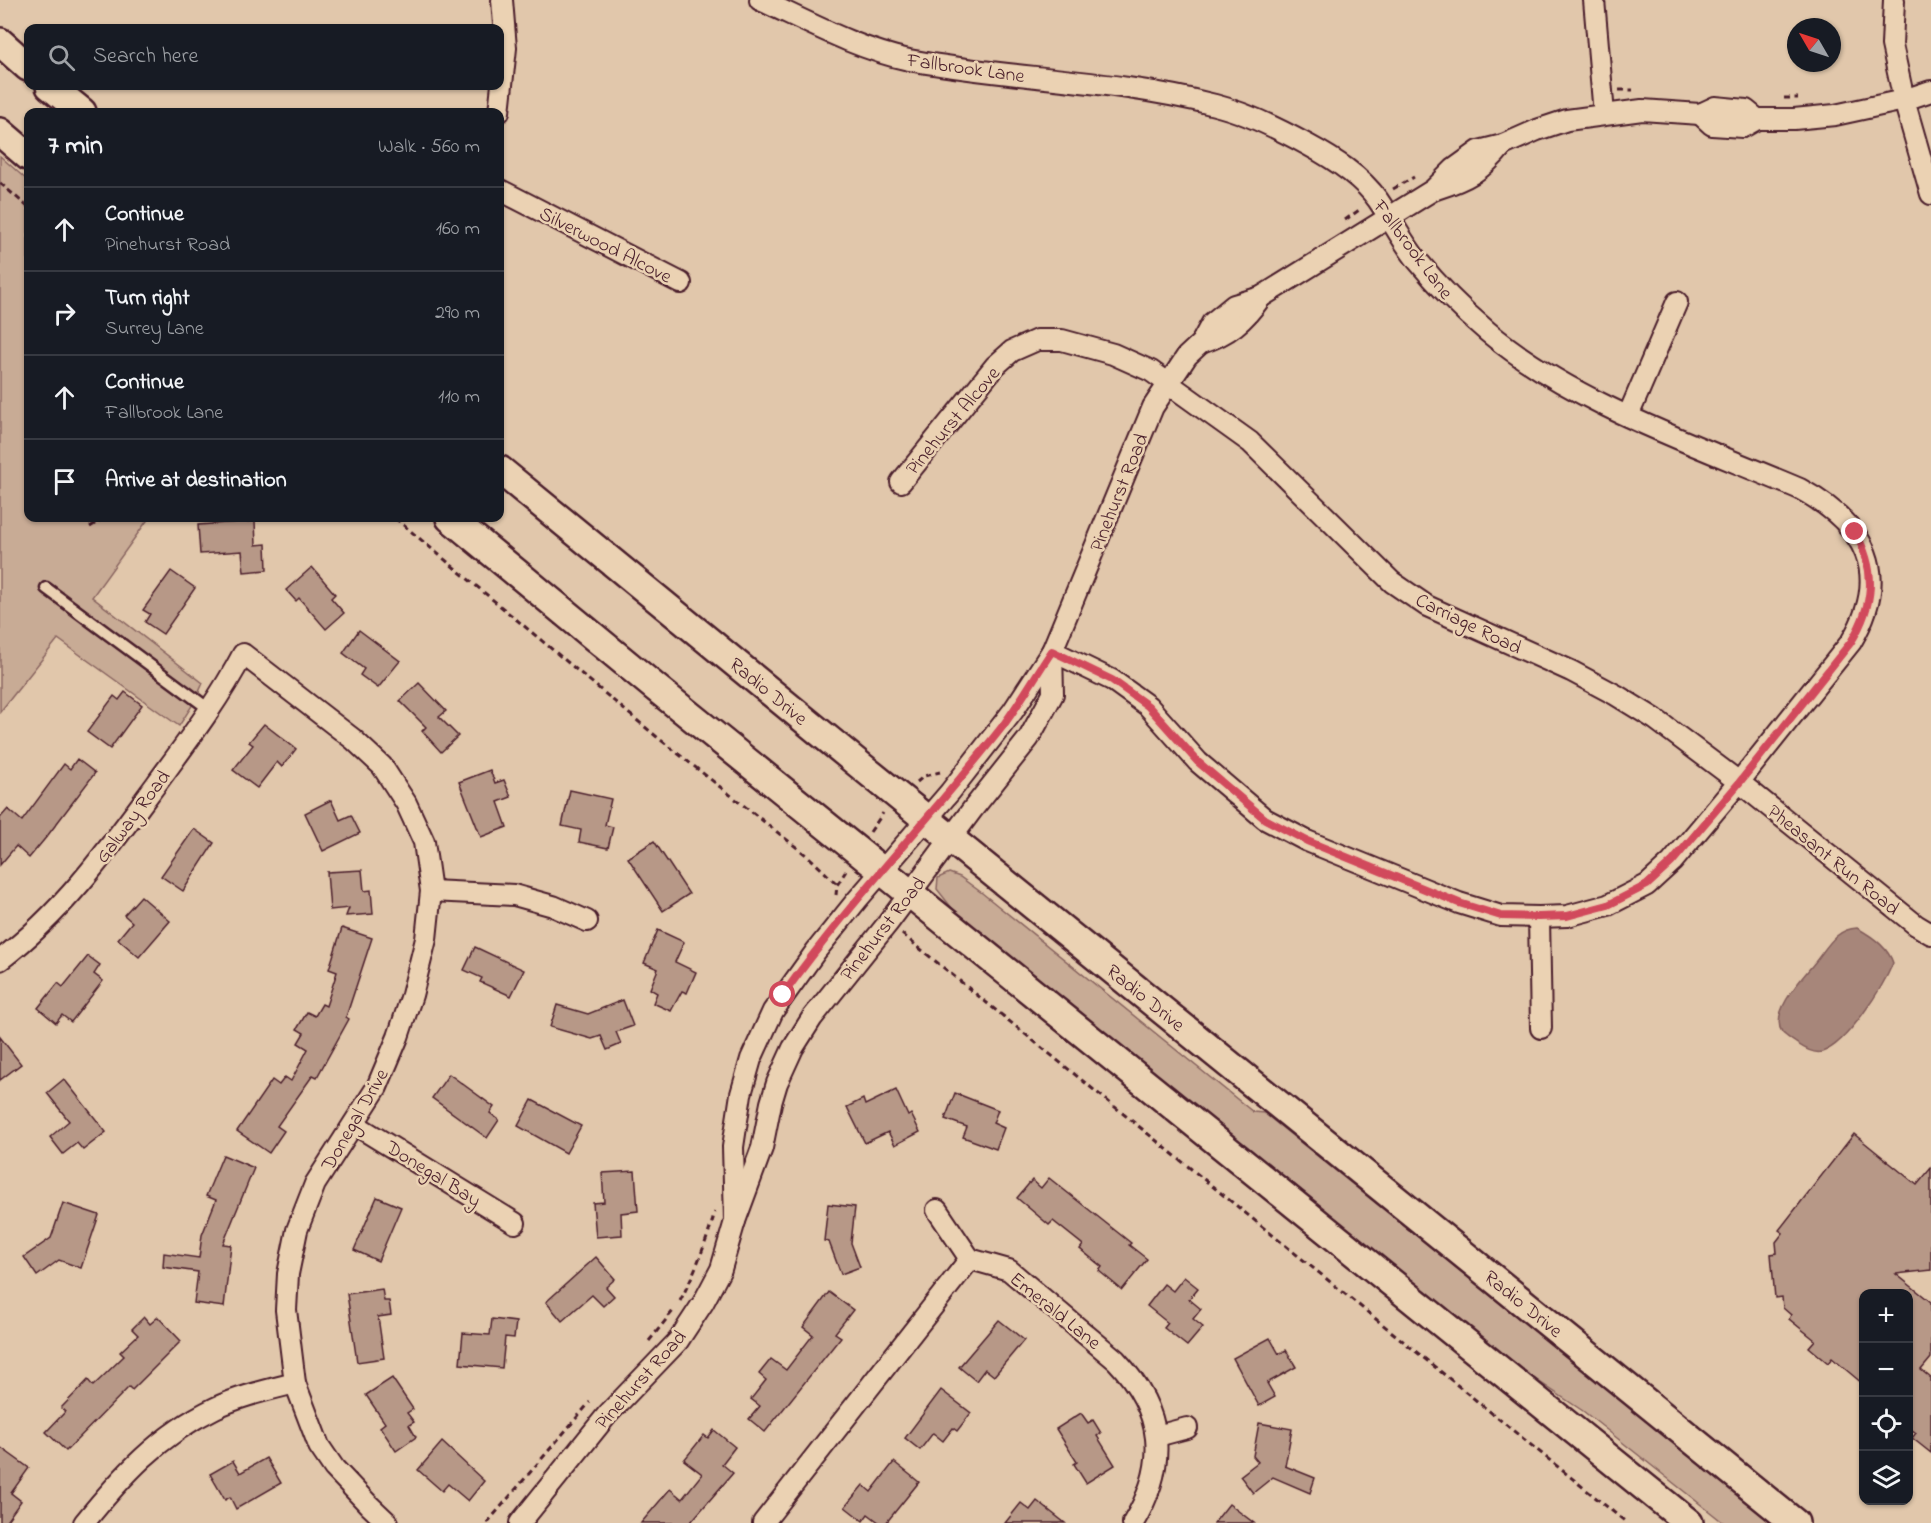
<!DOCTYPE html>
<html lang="en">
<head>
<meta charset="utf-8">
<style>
	body { margin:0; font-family:"Indie Flower",sans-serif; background:#20242c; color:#f1f3f6 }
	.controls { position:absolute; right:18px; bottom:18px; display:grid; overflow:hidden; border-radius:12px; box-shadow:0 2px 4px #0004 }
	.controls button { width:54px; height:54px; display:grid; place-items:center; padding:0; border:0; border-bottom:2px solid #363941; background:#171b24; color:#f1f3f6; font:30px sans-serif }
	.compass { position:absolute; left:1787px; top:18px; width:54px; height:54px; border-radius:50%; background:#171b24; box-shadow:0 2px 4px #0004; rotate:309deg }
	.stop { position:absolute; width:18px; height:18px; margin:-14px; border:4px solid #d1495b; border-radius:50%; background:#fff }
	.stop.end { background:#d1495b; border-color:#fff; box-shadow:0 2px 6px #0008 }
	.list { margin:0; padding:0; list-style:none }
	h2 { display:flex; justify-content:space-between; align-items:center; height:78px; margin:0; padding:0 24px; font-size:26px }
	h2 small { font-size:20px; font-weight:400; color:#9ea1a6 }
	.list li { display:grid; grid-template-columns:39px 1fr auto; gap:18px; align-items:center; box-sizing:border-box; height:84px; padding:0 24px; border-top:2px solid #363941 }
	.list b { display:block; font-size:22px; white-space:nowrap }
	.list p { margin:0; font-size:20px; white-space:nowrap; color:#9ea1a6 }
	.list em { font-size:20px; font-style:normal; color:#9ea1a6 }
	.icon { flex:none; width:33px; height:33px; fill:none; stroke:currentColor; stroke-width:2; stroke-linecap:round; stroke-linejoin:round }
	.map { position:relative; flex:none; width:1931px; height:1523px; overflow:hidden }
	.search { position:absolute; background:#171b24; box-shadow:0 2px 4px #0004; left:24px; top:24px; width:480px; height:66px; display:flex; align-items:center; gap:15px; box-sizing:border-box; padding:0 21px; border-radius:12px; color:#9ea1a6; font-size:22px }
	.panel { position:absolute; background:#171b24; box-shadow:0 2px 4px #0004; left:24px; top:108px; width:480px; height:414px; border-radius:12px }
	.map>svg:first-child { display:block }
	.green { fill:#c8ab95; stroke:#896560; stroke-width:1.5 }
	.water { fill:#a7867a; stroke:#825d5a; stroke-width:1.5 }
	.building { fill:#b79887; stroke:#4a1f2b; stroke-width:1.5 }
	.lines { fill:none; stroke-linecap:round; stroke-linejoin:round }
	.service-casing { stroke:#4a1f2b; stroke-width:15 }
	.minor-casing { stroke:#4a1f2b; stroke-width:24 }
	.secondary-casing { stroke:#4a1f2b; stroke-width:32 }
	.path { stroke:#4a1f2b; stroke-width:3; stroke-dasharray:6 4.5; stroke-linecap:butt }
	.service { stroke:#ebd2b3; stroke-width:10 }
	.minor { stroke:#ebd2b3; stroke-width:20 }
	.secondary { stroke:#ebd2b3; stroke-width:27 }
	.route { stroke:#d1495b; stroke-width:8 }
	.labels { text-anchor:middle; stroke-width:5; stroke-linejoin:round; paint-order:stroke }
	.street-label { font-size:20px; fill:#4a1f2b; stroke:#ebd2b3 }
</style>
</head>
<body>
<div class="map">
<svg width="1931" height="1523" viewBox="0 0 1931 1523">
	<rect width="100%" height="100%" fill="#e1c7ab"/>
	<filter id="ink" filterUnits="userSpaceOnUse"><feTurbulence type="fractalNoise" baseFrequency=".0167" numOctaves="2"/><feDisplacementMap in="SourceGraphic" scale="12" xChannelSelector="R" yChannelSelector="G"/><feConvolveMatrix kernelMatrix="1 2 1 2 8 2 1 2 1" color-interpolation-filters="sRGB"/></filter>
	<g filter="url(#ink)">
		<!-- green -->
		<g class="green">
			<path d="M0,156L28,181V518H149L92,597L203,683L195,701L179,726L58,639L0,712Z"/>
			<path d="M949,873L960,877L982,893L1253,1112L1264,1113L1773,1523H1724L1583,1411L1511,1363L959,917L937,889L938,878Z"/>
		</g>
		<!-- water -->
		<path class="water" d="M1857,928C1870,935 1888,947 1893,963C1883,987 1847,1044 1822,1052C1813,1054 1804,1048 1796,1043C1792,1040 1785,1036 1782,1032C1769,1012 1804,976 1816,961C1828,946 1836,929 1857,928Z"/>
		<!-- building -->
		<g class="building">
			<path d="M255,521L256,545L266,544L267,570L244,572L242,551L200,554L198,525Z"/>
			<path d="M312,567L335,594L331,598L344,613L326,629L299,598L296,601L286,590Z"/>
			<path d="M171,571L195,588L163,634L145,622L150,614L143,610Z"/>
			<path d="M359,630L400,661L378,688L360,675L364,669L343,653Z"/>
			<path d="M419,683L446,711L439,717L458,736L441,752L422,731L426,727L400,701Z"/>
			<path d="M125,692L142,705L110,749L87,732L114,696L119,700Z"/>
			<path d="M264,724L296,749L282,767L277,762L257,788L233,770L253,745L249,742Z"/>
			<path d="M77,759L95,773L48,835L29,858L16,846L0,865V818L8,809L22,821L64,764L70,769Z"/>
			<path d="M490,770L495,783L504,780L511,797L498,802L507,827L481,837L459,782Z"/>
			<path d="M570,790L611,799L605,825L613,827L608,848L579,842L581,830L562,826Z"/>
			<path d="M331,800L340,820L351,815L360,833L323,851L305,813Z"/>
			<path d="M194,829L214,843L183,891L161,876Z"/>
			<path d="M654,841L689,894L663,911L628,858Z"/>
			<path d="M362,870L364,891L371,890L373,914L346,916L349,908L330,910L327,872Z"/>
			<path d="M141,896L170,921L139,957L118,939L132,922L124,915Z"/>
			<path d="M342,928L372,938L346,1017L349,1019L317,1077L313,1075L277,1126L284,1131L269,1153L237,1131L272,1080L279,1085L285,1077L291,1081L308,1049L298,1043L304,1033L297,1029L307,1012L315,1016L322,1004L326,1006L337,972L329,969Z"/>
			<path d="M658,930L684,942L675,962L696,972L687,993L682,991L671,1011L653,1003L657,993L650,989L658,969L644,963Z"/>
			<path d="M475,947L524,970L511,996L480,982L482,978L464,970Z"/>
			<path d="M88,956L100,965L94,974L103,981L71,1022L62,1015L56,1023L38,1008L58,983L63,987Z"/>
			<path d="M623,1000L633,1026L616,1032L621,1044L607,1050L601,1036L592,1039L550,1027L557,1005L588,1014Z"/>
			<path d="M0,1037L21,1064L0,1080Z"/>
			<path d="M449,1074L494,1107L490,1113L499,1120L487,1138L432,1098Z"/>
			<path d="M64,1079L106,1132L83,1150L77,1143L63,1154L50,1137L69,1121L47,1093Z"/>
			<path d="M896,1090L908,1116L911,1114L920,1132L895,1145L888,1132L865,1143L847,1107L863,1099L865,1105Z"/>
			<path d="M955,1093L998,1110L993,1123L1004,1128L996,1149L963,1137L967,1127L945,1119Z"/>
			<path d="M532,1100L581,1126L566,1153L518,1126Z"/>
			<path d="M1854,1134L1917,1185L1931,1168V1270L1896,1274L1931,1302V1358L1921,1370L1931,1378V1453L1912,1438L1916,1433L1908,1427V1293H1863V1384L1832,1358L1828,1363L1809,1347L1815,1340L1789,1319L1791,1315L1783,1308L1782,1297L1775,1298L1771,1254L1777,1253L1776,1242L1783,1233L1779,1230Z"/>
			<path d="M223,1155L254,1168L223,1244L231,1245L224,1307L194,1303L198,1272L163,1267L164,1253L199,1258L202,1235L216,1200L206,1196Z"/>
			<path d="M635,1171L638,1211L621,1213L622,1235L596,1237L593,1203L604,1202L602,1173Z"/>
			<path d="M1049,1178L1131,1243L1129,1245L1147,1259L1122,1290L1099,1271L1102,1267L1080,1249L1083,1245L1053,1221L1049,1225L1017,1198L1032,1180L1041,1188Z"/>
			<path d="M377,1197L401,1207L378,1261L354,1250Z"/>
			<path d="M63,1203L99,1215L81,1268L59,1260L37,1276L24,1257L51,1238Z"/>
			<path d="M828,1204L855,1207L851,1243L860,1267L841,1274L829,1242L824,1241Z"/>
			<path d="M596,1257L615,1279L606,1287L614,1296L603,1306L592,1295L562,1321L546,1302Z"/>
			<path d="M1184,1277L1198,1288L1189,1299L1201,1309L1193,1319L1203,1327L1187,1346L1164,1328L1168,1323L1147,1306L1164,1284L1173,1291Z"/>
			<path d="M382,1289L384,1301H389L391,1315L378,1317L384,1358L357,1362L347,1294Z"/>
			<path d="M829,1292L853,1310L835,1333L841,1337L765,1432L749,1419L760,1406L751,1399L766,1380L759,1374L771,1359L786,1370L813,1335L803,1327Z"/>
			<path d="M144,1317L150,1324L158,1317L181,1341L132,1390L129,1387L66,1451L46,1432L65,1412L61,1408L88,1380L93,1386L124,1356L120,1352L138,1335L132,1329Z"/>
			<path d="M492,1319L516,1322L514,1338L505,1337L502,1368L460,1364L463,1333L490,1335Z"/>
			<path d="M999,1320L1024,1340L994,1376L985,1369L976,1381L959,1367Z"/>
			<path d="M1270,1338L1279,1354L1286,1350L1296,1367L1267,1383L1275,1397L1259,1406L1233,1358Z"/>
			<path d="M392,1378L413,1409L407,1413L414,1422L409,1425L416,1437L396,1451L380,1427L385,1423L366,1395Z"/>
			<path d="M941,1390L971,1413L957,1431L953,1428L943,1441L933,1433L920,1450L905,1438Z"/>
			<path d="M1081,1413L1088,1423L1093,1420L1101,1433L1097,1436L1115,1465L1086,1483L1074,1464L1077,1462L1056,1429Z"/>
			<path d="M1259,1423L1292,1429L1285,1466L1315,1478L1310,1493L1273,1477L1253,1493L1240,1476L1258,1462L1253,1456Z"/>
			<path d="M714,1430L735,1447L722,1464L733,1473L690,1523H641L670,1489L682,1499L702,1474L684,1460L704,1435L708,1438Z"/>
			<path d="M442,1442L484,1481L468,1501L448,1484L442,1491L418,1470Z"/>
			<path d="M0,1447L29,1468L11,1493L21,1501L5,1523H0Z"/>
			<path d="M266,1458L281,1483L236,1509L230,1497L225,1500L210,1474L233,1461L240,1473Z"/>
			<path d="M894,1462L919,1482L886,1523H880L868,1514L863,1521L845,1507L863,1485L871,1492Z"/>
			<path d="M1037,1501L1065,1523H1005L1021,1503L1030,1510Z"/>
			<path d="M1229,1504L1254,1523H1214Z"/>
		</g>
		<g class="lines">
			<!-- service casing -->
			<g class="service-casing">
				<path id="service" d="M46,588L209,709"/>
			</g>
			<!-- minor casing -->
			<g class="minor-casing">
				<g id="minor">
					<path d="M760,0C808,22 857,49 909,60C1010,79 1115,79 1215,105C1247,113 1279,129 1308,145C1334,159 1361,176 1378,200C1391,219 1402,241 1417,260C1438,286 1462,310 1488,332C1574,404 1697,445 1800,489C1866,525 1892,574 1851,642L1739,782L1672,862L1647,885L1608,905L1567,916L1539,917L1501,916L1459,903L1307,841L1265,819L1198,762L1148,706L1112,680L1052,651"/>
					<path d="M1594,0L1604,114"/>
					<path d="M1894,0L1892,45L1904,100L1931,194"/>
					<path d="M499,112L506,48L502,0"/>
					<path d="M1700,114L1712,125L1743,127L1757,119H1794L1835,115L1904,100L1931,91"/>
					<path d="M1436,189C1467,179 1482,171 1503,145"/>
					<path d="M500,190L681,283"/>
					<path d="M1201,343C1229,334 1244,321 1261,297"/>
					<path d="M1628,416L1677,302"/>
					<path d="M901,482L995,366L1012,351L1037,340H1062L1113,354L1151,371L1250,442L1392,582L1427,606L1571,671L1616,695L1655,719L1739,782L1916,925L1931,934"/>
					<path d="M431,891L514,895L553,906L587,921"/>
					<path d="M1539,917L1541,1028"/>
					<path d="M0,960C64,912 110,847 157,783C187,742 219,700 243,654L353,739L382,766L406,803L424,842L431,891L426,939L412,995L398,1037L377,1087L315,1184L297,1230L288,1274L286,1310L295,1383L319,1446L334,1468L369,1505L388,1523"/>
					<path d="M354,1124L515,1223"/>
					<path d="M937,1210L970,1259"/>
					<path d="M735,1221L733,1147L741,1094L751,1059L773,1011L816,951L857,900L950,792L1013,711L1052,651L1153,407L1187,356L1201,343L1212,323L1234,305L1261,297L1433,190L1454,169L1479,151L1503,145L1537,130L1567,120L1642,110L1700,114L1715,107L1746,110L1757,119"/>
					<path d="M970,1259L1009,1270L1116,1360C1164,1411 1169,1463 1133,1523"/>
					<path d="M1157,1436L1187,1428"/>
					<path d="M84,1523C122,1476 159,1435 215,1408C240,1396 268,1390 295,1383"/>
					<path d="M520,1523L607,1415L678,1341L703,1303L721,1269L735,1221L762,1148L771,1103L777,1083L793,1048L812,1018L888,923L972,810L1029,738L1053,694L1052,651"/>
					<path d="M763,1523L970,1259"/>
				</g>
			</g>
			<!-- secondary casing -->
			<g class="secondary-casing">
				<g id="secondary">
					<path d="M0,42L28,67"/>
					<path d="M50,86L82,112"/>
					<path d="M0,132L28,156"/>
					<path id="s1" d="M500,470L861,766L1795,1523"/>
					<path d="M450,518L656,688L1689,1523"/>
				</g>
			</g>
			<!-- path -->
			<g class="path">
				<path d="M1619,90H1633"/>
				<path d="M1784,98H1798"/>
				<path d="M0,183L28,207"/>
				<path d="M1393,189L1414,177"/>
				<path d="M1345,220L1362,208"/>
				<path d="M395,518L657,737L810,858L837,884"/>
				<path d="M90,527L104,518"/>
				<path d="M917,782L924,776L940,772"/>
				<path d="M870,832L883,813"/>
				<path d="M836,895L837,885L846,871"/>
				<path d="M902,934L1627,1523"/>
				<path d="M680,1301C695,1272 706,1243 715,1212"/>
				<path d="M649,1341L673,1311"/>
				<path d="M487,1523L590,1402"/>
			</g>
			<!-- service -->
			<use href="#service" class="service"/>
			<!-- minor -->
			<use href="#minor" class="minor"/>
			<!-- secondary -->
			<use href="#secondary" class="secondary"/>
		</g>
	</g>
	<g class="lines" filter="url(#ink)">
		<!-- route -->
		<path class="route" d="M783,995C850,901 931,818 1002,727C1020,703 1035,676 1052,651L1112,680L1148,706L1198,762L1265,819L1307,841L1459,903L1501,916L1539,917L1567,916L1608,905L1647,885L1672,862L1739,783L1851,642C1874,604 1877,571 1855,532"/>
	</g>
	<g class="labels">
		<!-- street labels -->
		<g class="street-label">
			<text transform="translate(966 67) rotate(8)" y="7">Fallbrook Lane</text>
			<text transform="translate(606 244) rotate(27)" y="7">Silverwood Alcove</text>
			<text transform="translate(1414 249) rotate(53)" y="7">Fallbrook Lane</text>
			<text transform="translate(952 420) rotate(-50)" y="7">Pinehurst Alcove</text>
			<text transform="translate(1118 492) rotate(-68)" y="7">Pinehurst Road</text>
			<text transform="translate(1469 623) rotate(26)" y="7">Carriage Road</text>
			<text dy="7" stroke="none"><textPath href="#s1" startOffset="348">Radio Drive</textPath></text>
			<text transform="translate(132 816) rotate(-53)" y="7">Galway Road</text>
			<text transform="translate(1834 859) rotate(39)" y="7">Pheasant Run Road</text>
			<text transform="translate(882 928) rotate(-52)" y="7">Pinehurst Road</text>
			<text dy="7" stroke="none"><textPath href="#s1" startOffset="834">Radio Drive</textPath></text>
			<text transform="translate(354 1119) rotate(-60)" y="7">Donegal Drive</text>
			<text transform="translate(434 1173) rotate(32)" y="7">Donegal Bay</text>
			<text dy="7" stroke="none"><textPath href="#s1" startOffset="1320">Radio Drive</textPath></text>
			<text transform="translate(1056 1310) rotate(39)" y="7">Emerald Lane</text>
			<text transform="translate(640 1379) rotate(-48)" y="7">Pinehurst Road</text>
		</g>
	</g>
</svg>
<div class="controls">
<button>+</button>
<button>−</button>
<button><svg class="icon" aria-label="locate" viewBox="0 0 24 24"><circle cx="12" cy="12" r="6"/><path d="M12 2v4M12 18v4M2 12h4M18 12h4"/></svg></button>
<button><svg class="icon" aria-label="layers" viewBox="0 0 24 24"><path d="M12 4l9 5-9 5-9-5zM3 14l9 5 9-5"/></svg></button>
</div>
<svg class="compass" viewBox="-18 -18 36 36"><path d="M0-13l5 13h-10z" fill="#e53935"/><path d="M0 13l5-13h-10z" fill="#9ea1a6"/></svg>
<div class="stop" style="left:783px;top:995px"></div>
<div class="stop end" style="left:1855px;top:532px"></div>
<div class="search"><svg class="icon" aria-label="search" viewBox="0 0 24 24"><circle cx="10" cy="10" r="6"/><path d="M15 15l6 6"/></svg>Search here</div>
<section class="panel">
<h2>7 min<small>Walk · 560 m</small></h2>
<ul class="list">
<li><svg class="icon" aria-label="ahead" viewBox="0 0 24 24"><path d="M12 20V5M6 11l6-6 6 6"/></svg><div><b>Continue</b><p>Pinehurst Road</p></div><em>160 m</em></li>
<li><svg class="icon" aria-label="right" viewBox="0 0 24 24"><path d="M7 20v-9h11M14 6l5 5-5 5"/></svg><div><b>Turn right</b><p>Surrey Lane</p></div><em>290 m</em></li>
<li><svg class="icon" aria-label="ahead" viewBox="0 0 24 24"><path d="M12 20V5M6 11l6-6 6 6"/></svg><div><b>Continue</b><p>Fallbrook Lane</p></div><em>110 m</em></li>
<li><svg class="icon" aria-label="arrive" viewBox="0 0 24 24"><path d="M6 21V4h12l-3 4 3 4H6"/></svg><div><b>Arrive at destination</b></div></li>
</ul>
</section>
</div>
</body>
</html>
